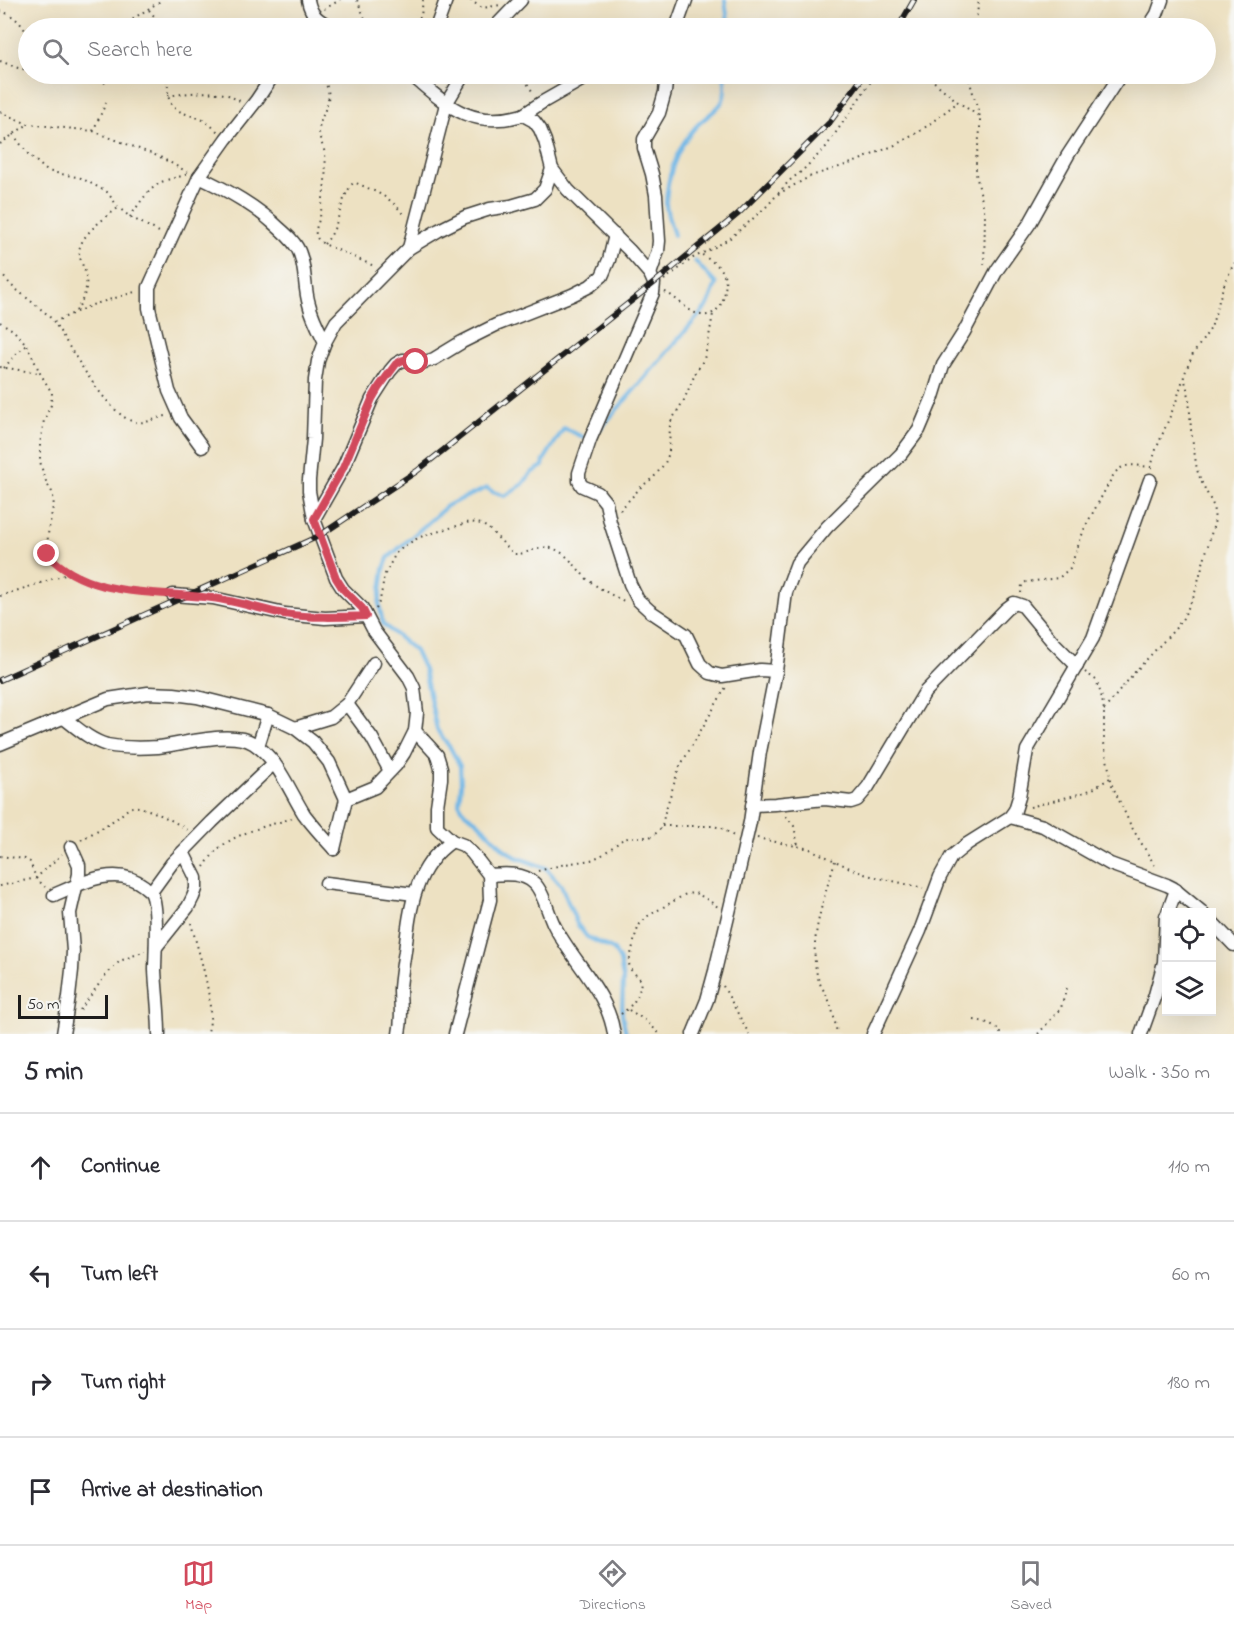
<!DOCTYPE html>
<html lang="en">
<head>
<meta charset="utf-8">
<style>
	body { margin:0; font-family:"Indie Flower",sans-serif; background:#f7f7f7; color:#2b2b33 }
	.controls { position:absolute; right:18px; bottom:18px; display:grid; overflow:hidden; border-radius:0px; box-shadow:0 6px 24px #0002 }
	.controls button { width:54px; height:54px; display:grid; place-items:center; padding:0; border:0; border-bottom:2px solid #e1e1e2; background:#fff; color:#2b2b33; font:30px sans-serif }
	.scale { position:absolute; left:18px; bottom:15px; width:90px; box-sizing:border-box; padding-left:6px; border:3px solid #1c1c1c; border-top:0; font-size:16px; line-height:21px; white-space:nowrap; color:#1c1c1c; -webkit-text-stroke:4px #f6f6f2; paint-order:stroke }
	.stop { position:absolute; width:18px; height:18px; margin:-14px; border:4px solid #d1495b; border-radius:50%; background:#fff }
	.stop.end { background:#d1495b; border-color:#fff; box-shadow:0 2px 6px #0008 }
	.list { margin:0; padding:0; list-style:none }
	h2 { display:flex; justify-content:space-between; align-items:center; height:78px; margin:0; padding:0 24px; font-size:26px }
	h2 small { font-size:20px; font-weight:400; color:#7c7c81 }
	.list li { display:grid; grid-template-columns:39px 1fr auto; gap:18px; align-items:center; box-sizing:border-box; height:108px; padding:0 24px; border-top:2px solid #e1e1e2 }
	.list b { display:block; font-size:22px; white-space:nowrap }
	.list em { font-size:20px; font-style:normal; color:#7c7c81 }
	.icon { flex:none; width:33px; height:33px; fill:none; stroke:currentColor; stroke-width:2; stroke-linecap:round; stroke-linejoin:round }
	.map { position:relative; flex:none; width:1234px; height:1034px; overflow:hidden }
	.search { position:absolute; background:#fff; box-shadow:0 6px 24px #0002; left:18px; right:18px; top:18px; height:66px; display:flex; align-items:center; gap:15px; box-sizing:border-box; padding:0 21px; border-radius:33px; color:#7c7c81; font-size:22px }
	.sheet { height:510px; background:#fff }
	nav { display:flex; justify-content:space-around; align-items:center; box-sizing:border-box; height:84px; border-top:2px solid #e1e1e2; background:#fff; font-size:16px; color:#7c7c81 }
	nav a { display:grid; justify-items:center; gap:3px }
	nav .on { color:#d1495b }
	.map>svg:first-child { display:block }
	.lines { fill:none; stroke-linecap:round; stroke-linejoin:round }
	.stream { stroke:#6eb6e6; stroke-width:4 }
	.street-casing { stroke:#3b3a35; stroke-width:15 }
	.path { stroke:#3b3a35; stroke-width:2; stroke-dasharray:1.5 4.5; stroke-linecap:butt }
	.street { stroke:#fff; stroke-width:12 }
	.rail-casing { stroke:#1c1c1c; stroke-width:6 }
	.rail { stroke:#f6f6f2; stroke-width:4; stroke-dasharray:11; stroke-linecap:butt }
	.route { stroke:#d1495b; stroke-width:8 }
</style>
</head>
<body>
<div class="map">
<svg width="1234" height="1034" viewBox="0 0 1234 1034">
	<rect width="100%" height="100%" fill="#f6f6f2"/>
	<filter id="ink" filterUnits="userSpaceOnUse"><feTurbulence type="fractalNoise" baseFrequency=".0167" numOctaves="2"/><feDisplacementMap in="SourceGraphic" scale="12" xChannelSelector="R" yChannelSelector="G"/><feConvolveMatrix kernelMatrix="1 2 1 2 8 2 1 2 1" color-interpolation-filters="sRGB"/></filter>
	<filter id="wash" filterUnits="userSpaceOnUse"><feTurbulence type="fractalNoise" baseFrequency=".008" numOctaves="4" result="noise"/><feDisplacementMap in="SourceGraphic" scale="24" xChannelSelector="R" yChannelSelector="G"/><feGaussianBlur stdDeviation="1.35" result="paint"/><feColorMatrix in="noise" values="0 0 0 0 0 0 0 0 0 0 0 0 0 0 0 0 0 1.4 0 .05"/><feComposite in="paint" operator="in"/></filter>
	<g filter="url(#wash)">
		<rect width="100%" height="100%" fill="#ede1c2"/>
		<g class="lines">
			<!-- stream -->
			<g class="stream">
				<path d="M725,0L728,22L731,28"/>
				<path d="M674,235C671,225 666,213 666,203C667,178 676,149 693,130C712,107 730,112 724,74"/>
				<path d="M601,428L708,305L716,284L695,261"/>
				<path d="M587,439L564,428L544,460L543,466L531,473L523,484L505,496L493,492L487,488L448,505L388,558L384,569L379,603L383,624L415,651L424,670L437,730L451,749L460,766L461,785L459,803L465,813L477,821L504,849L516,857L546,868L561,885L577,924L587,937L614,950L620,961L623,978L622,1014L626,1034"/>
			</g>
		</g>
	</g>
	<g filter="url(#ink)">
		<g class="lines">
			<!-- street casing -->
			<g class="street-casing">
				<g id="street">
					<path d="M308,0C311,17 320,21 333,28"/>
					<path d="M306,28L314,16"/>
					<path d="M436,28L446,0"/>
					<path d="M494,28L521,0"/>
					<path d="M676,28L686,0"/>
					<path d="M1148,28L1157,14L1162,0"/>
					<path d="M410,74C447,105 470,130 523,115L534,121L540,129L545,141L552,169L568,190L629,250L650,274L654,283L653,293L590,440L579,473V481L582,486L598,493L606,503L610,522L630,584L638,600L650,611L686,635L700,664L710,673L722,676L760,670L776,671"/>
					<path d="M523,115L541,103L592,74"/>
					<path d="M199,177C229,191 256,206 280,229C288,236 297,244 300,254C306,270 304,288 309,304C312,317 319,330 325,342"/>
					<path d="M409,248L446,104L464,74"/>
					<path d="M650,274L658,251L659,241L656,195L652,174L644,148V139L659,113L665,92L667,74"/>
					<path d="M202,447L181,418L169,391L149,308V287L199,177L226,139L256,101L274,74"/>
					<path d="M314,519L343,468L372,399L390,371L396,364L403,360L425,362L434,359L462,342L496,325L572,295L590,286L602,276L609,260L615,235"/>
					<path d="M173,595L213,598L285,614L325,618L366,616"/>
					<path d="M347,704L372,738L390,771"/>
					<path d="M64,718C77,728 90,740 107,745C122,748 142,748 158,747C183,744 231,730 253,743C278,759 289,790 304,814C313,826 324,838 334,849"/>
					<path d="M295,728L331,717L347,704L374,663"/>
					<path d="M415,731L437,755L441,768V779L437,806V827L452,841L463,845L472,853L489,875L490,900L455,1034"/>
					<path d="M0,744L108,699L148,693L174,694L197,697L268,715L295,728L313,742L329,762L346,799"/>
					<path d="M258,746L268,715"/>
					<path d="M752,805L775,804L825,799L851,802L857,800L868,787L925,692L1006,609L1014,603L1023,606L1052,641L1077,666"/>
					<path d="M1010,817L1043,826L1110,864L1167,885L1173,888L1202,912"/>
					<path d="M334,849L346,799L375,787L396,765L404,753L415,731L417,713L414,688L408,676L374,631L362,608L343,589L336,578L314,519L309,491V480L313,439L315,380L318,361L325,342L336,322L409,248L439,230L465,217L490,209L511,206L535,199L545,189L552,169"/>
					<path d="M489,875C504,874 522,872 534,883C543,891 548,913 554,925C572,961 608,992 614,1034"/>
					<path d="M326,883L414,894"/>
					<path d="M151,892L172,863L212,822L274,763"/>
					<path d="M54,895C81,883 117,864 144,886C145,887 150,891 151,892C159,906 155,953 155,970C156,991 159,1013 159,1034"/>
					<path d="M1168,912L1176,890"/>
					<path d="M1212,922L1234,945"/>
					<path d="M156,947L188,907L193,897L196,889V878L183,852"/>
					<path d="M63,1034L69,997L72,970L73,951L70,913L79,874V865L71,847"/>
					<path d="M399,1034C403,1015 400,1006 400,988C401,976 403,963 405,951C410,909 414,867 452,841"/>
					<path d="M693,1034L707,1000L715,971L740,866L750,822L760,752L776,671L786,592L797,563L827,527L901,454L919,430L933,397L943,365L964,332L997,270L1030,223L1068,155L1121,74"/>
					<path d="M873,1034L920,931L940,877L951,857L967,844L1010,817L1015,810L1019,797L1027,750L1093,638L1150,480"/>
					<path d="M1141,1034L1155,995L1164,962L1166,916"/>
				</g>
			</g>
			<!-- path -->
			<g class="path">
				<path d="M357,0L369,28"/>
				<path d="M470,0L482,8L500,5"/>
				<path d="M324,9L340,0"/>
				<path d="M149,10L164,28"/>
				<path d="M0,11C14,15 22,23 28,36"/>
				<path d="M105,28L114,25H123L162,0"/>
				<path d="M412,28L421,16L423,0"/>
				<path d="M975,28L979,0"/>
				<path d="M0,61L18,68L28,70"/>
				<path d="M45,74L70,79H94L109,84"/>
				<path d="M165,74C170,82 166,92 170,102C174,113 193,115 203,120C208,123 213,127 218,132"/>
				<path d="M313,74C318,78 327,83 328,90C331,104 319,118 319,131C319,140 324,147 325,154C327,172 324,193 321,211C320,224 308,235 324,244L374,266"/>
				<path d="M521,74L534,94"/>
				<path d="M925,74L958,102L980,117"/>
				<path d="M969,74V79L980,117V131L976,160V174L985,214L984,269"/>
				<path d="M168,96C186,93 211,90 228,95C233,97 236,100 241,101"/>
				<path d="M0,112L28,124L93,131L160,157L189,173"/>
				<path d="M93,131L106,103"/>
				<path d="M13,134L28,154L47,171L81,178L107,192L119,208L130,217L161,233"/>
				<path d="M0,144L28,124"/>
				<path d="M778,194L811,176L855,162L895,145L919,132L958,102"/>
				<path d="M130,217C139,204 149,187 164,181C172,178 180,177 188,174"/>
				<path d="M324,244C341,227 338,201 353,183H356C375,191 393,198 404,216"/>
				<path d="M0,273L12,286L47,314L54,322C69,345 108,417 135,422C147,424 155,418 166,416"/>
				<path d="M664,280L693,258L717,246L730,238L748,223L768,205L789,181L802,171L826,147L876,74"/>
				<path d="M665,292C678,298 687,312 701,315C722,319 730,287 723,272C719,265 708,259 701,254"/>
				<path d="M76,311C84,298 89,287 85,272C83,266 80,259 79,253C79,235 105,218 118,208"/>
				<path d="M0,322L13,330L27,345L40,373L52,393L51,405L44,420L40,444V461L43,473L47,484L52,492L54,501L48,534L47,554L54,561L94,584L162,594"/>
				<path d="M54,322L92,305L138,291"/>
				<path d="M0,367L39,373"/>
				<path d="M4,368L16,354L27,345"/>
				<path d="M1151,468L1155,452L1176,402L1185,373L1193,354L1211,328L1223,287L1234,263"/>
				<path d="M620,510L641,487L654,477L665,463L669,453L670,423L684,400L695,374L704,359L707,348L713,314"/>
				<path d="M1021,593L1022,585L1026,582L1059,578L1070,568L1085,527L1114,474C1125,461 1136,466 1151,467"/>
				<path d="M0,596L71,573"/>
				<path d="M376,609L380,600L385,574L396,553L406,545L420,537L470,522L481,524L488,528L514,554C526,555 539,545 551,548C567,552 576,568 587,579C598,588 611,595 624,601"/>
				<path d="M1085,672L1096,680L1101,694L1104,710V743L1112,785L1131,826L1157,869"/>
				<path d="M1104,710L1134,673L1175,629L1183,618L1194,596L1215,520L1213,505L1202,483L1197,470L1191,430L1189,396L1184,377"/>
				<path d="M1030,807L1079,794L1093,789L1110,778"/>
				<path d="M786,816L794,826L798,846"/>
				<path d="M662,826H713L722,828L735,837"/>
				<path d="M757,838L810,849L854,870L867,875L923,888"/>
				<path d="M81,840C93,833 105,826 117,818C122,815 127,808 132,807C143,804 179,824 188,830"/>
				<path d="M0,856L25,859L30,862L36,878L45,887"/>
				<path d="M835,861C825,895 806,946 819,981C821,987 825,992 828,998C833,1010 835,1021 837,1034"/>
				<path d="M204,867C207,862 211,857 215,852C235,832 268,826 293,818"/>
				<path d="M538,871L565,864L591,860L602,855L622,840L630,837H650L658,832L662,826L665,812L679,768L726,687"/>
				<path d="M0,886L36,878L62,854"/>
				<path d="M191,923C198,952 218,1007 207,1034"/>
				<path d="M723,986L749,1034"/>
				<path d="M80,1010L105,976L120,961L145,951"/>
				<path d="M629,1010L645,1020L660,1034"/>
				<path d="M621,1014C633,1005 640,996 641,980L630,969L629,963L636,933L640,924L648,916L686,894L695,893L705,898L718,907"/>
				<path d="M974,1020C984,1021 993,1024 1000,1031V1034"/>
				<path d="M1038,1034L1061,1008L1067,987"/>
			</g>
			<!-- street -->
			<use href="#street" class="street"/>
			<!-- rail casing -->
			<g class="rail-casing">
				<g id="rail">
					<path d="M898,28L914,0"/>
					<path d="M0,680L319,536L417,471L654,283L738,214L830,122L865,74"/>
				</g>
			</g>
			<!-- rail -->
			<use href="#rail" class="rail"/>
		</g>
	</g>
	<g class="lines" filter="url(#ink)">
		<!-- route -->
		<path class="route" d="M47,554C89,599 156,590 212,598C236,601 260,609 284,614C311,618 339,617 366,616L362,608L343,589L336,578L314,519L343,468L372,399L379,387L396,364L403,360L416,362"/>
	</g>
</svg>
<div class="controls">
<button><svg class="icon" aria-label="locate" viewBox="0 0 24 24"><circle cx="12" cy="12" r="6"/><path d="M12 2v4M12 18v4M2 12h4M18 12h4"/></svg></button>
<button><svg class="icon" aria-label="layers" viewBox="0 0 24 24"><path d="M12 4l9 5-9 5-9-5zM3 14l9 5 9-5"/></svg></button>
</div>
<div class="scale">50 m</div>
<div class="stop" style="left:416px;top:362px"></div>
<div class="stop end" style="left:47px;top:554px"></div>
<div class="search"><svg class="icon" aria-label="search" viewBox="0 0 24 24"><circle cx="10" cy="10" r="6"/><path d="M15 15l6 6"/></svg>Search here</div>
</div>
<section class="sheet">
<h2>5 min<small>Walk · 350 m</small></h2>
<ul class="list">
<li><svg class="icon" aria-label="ahead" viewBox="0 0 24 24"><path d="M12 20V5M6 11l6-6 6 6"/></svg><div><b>Continue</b></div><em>110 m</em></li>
<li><svg class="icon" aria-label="left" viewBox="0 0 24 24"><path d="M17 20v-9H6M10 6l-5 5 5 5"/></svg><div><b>Turn left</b></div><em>60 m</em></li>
<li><svg class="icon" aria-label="right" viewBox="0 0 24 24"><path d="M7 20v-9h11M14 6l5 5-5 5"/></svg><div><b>Turn right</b></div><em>180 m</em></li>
<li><svg class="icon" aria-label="arrive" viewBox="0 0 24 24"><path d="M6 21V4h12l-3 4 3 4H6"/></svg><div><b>Arrive at destination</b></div></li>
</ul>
</section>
<nav>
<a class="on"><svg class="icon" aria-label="map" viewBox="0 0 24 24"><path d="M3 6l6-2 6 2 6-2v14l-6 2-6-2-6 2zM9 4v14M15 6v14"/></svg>Map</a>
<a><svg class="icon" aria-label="directions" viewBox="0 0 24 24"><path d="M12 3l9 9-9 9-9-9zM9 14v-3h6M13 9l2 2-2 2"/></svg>Directions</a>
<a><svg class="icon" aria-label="saved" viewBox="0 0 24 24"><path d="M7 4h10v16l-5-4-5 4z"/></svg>Saved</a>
</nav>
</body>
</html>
